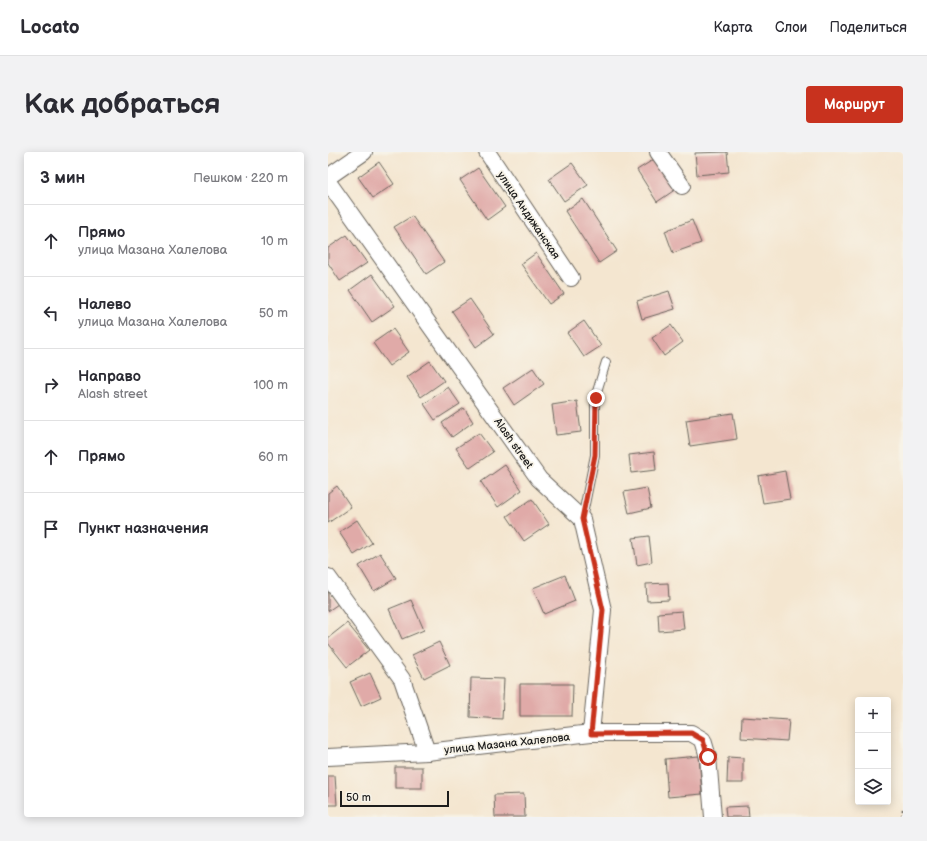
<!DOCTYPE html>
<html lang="ru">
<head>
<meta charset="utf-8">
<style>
	body { margin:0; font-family:"Balsamiq Sans",sans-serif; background:#f2f2f3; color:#2b2b33 }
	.controls { position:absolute; right:12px; bottom:12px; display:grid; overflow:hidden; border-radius:4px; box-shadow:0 2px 10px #0003 }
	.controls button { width:36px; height:36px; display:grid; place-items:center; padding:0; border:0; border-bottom:1px solid #e1e1e2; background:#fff; color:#2b2b33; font:20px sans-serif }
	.scale { position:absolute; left:12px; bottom:10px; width:109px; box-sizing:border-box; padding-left:4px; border:2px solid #1c1c1c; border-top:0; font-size:11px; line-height:14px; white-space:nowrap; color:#1c1c1c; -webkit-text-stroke:3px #f7f3e8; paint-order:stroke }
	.stop { position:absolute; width:12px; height:12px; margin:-9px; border:3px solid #c8321e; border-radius:50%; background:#fff }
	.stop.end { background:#c8321e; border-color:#fff; box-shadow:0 1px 4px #0008 }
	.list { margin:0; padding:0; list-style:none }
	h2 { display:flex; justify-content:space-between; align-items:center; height:52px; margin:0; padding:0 16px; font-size:17px }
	h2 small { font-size:13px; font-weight:400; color:#7c7c81 }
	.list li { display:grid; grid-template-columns:26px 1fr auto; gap:12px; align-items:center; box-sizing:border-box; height:72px; padding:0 16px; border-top:1px solid #e1e1e2 }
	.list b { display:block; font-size:15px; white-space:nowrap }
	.list p { margin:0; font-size:13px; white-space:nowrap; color:#7c7c81 }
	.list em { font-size:13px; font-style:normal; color:#7c7c81 }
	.icon { flex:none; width:22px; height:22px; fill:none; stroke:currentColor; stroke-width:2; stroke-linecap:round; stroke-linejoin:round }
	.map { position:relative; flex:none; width:575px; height:665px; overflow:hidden; border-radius:4px }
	header { display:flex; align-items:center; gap:24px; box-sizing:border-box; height:56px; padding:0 20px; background:#fff; border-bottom:1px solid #e1e1e2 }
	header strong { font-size:19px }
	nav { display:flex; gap:22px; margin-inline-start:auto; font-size:14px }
	.intro { display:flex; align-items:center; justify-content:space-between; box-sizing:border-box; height:96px; padding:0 24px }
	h1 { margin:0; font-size:28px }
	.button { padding:10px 18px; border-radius:4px; background:#c8321e; color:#fff; font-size:14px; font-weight:700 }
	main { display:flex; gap:24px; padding:0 24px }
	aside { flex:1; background:#fff; border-radius:4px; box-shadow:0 2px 10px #0003 }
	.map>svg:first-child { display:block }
	.building { fill:#e0aaa8 }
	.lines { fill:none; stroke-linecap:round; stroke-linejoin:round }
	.service-casing { stroke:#68635b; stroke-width:10 }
	.minor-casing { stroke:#68635b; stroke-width:18 }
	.path { stroke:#68635b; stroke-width:2.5; stroke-dasharray:3 3; stroke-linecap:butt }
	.service { stroke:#fff; stroke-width:8 }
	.minor { stroke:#fff; stroke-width:16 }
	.route { stroke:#c8321e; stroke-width:5 }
	.labels { text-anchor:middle; stroke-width:3.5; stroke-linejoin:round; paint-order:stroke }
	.street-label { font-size:11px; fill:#1c1c1c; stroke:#f7f3e8 }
</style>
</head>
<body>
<header>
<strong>Locato</strong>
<nav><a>Карта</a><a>Слои</a><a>Поделиться</a></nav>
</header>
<div class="intro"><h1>Как добраться</h1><a class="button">Маршрут</a></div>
<main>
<aside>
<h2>3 мин<small>Пешком · 220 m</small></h2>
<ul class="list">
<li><svg class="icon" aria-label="ahead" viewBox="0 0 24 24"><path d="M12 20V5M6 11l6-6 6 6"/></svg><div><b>Прямо</b><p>улица Мазана Халелова</p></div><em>10 m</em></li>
<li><svg class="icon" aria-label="left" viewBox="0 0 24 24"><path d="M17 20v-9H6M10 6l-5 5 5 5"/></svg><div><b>Налево</b><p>улица Мазана Халелова</p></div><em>50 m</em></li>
<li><svg class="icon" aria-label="right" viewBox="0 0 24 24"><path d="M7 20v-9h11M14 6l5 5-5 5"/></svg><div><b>Направо</b><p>Alash street</p></div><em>100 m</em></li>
<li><svg class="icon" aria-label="ahead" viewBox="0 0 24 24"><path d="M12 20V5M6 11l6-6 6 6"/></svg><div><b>Прямо</b></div><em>60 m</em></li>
<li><svg class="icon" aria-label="arrive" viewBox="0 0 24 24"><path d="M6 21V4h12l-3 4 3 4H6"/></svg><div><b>Пункт назначения</b></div></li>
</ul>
</aside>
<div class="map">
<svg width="575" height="665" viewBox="0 0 575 665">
	<rect width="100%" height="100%" fill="#f7f3e8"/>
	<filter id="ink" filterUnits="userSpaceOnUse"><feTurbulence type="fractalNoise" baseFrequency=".025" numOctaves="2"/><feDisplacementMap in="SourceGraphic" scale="8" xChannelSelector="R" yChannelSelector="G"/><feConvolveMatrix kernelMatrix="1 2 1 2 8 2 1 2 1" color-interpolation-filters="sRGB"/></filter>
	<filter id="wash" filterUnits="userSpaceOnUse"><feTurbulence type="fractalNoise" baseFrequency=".012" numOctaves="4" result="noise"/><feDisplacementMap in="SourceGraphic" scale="16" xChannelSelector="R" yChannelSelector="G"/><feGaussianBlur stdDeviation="0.9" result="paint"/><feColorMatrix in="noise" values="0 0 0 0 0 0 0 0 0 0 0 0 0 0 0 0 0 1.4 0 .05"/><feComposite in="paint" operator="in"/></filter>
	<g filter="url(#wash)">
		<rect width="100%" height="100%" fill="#f4e6d0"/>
		<g id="blocks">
			<!-- building -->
			<g class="building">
				<path d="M399,0L401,20L369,23L367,1Z"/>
				<path d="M328,6L348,37L329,50L309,18Z"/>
				<path d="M51,10L66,32L45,46L30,25Z"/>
				<path d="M244,11L260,33L236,49L221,27Z"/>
				<path d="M150,16L177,55L159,68L132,28Z"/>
				<path d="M255,47L289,99L271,111L237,59Z"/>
				<path d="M84,64L116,110L98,122L66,75Z"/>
				<path d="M364,68L373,91L345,101L337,79Z"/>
				<path d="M19,83L39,111L12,129L0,111V96Z"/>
				<path d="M208,101L236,142L221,152L193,112Z"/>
				<path d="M44,122L67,154L44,170L22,138Z"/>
				<path d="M341,139L347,157L314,167L309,149Z"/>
				<path d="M142,147L166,182L148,195L124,159Z"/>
				<path d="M256,169L273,194L256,205L239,181Z"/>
				<path d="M343,173L355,190L336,204L324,186Z"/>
				<path d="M65,177L81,200L61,214L45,191Z"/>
				<path d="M102,209L116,229L93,245L79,225Z"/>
				<path d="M205,216L216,232L186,253L175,236Z"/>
				<path d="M120,235L132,252L107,268L96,252Z"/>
				<path d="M249,249L253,280L228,283L224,253Z"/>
				<path d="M136,256L145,270L124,285L114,271Z"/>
				<path d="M405,261L409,287L362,294L358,268Z"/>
				<path d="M151,281L165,300L142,316L128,296Z"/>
				<path d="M326,300L328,318L303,321L301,303Z"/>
				<path d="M177,313L194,338L170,355L153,330Z"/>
				<path d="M457,319L462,347L435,351L430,324Z"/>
				<path d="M9,334L23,355L0,371V341Z"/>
				<path d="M319,336L323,356L301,361L296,340Z"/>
				<path d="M204,347L221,372L196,389L179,364Z"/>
				<path d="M29,368L44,391L26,403L11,380Z"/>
				<path d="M321,384L324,410L309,413L305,386Z"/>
				<path d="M52,401L68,426L46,439L31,414Z"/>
				<path d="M237,423L247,449L216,462L205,436Z"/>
				<path d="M340,431L341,448L319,449L318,432Z"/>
				<path d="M0,438L10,452L0,459Z"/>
				<path d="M83,448L96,478L74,487L61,457Z"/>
				<path d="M354,459L356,477L331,479L330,461Z"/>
				<path d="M19,471L41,498L19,515L0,491V486Z"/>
				<path d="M111,490L122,513L96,526L84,503Z"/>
				<path d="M42,521L53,545L33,554L22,530Z"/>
				<path d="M143,526L176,527L174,567L142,565Z"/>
				<path d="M192,532H245L244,564H192Z"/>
				<path d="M414,565L461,568L459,589L413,586Z"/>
				<path d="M371,604L374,642L340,645L337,607Z"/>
				<path d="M400,605L415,606V631H399Z"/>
				<rect x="67" y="615" width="27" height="21"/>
				<path d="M0,624H7L9,653H0Z"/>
				<path d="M196,642L197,665H167L166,643Z"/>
				<path d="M420,654L421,665H398L397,655Z"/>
			</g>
		</g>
	</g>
	<g filter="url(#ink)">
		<use href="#blocks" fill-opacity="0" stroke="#68635b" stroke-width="1"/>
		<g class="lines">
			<!-- service casing -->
			<g class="service-casing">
				<path id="service" d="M254,367L267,303V246L278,210"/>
			</g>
			<!-- minor casing -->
			<g class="minor-casing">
				<g id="minor">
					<path d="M159,0L243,126"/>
					<path d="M330,0L354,34"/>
					<path d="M0,25L36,0"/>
					<path d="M0,30L211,327L254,367L275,458L263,581"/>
					<path d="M0,425L74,527L99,600"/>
					<path d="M0,605L99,600L263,581H363L375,588L380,605L385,665"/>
				</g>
			</g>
			<!-- path -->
			<path class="path" d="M574,665L575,657"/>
			<!-- service -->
			<use href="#service" class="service"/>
			<!-- minor -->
			<use href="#minor" class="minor"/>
		</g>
	</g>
	<g class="lines" filter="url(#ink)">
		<!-- route -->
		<path class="route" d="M268,246L267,303L254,367L275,458L263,582L363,581L375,588L380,605"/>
	</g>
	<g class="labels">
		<!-- street labels -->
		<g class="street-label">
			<text transform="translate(201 63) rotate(56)" y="4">улица Андижанская</text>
			<text transform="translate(186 291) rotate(55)" y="4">Alash street</text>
			<text transform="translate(179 591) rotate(-6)" y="4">улица Мазана Халелова</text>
		</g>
	</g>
</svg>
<div class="controls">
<button>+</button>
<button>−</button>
<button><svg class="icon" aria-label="layers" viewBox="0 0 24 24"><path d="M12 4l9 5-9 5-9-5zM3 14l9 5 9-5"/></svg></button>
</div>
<div class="scale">50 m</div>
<div class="stop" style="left:380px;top:605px"></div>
<div class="stop end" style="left:268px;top:246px"></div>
</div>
</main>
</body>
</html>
